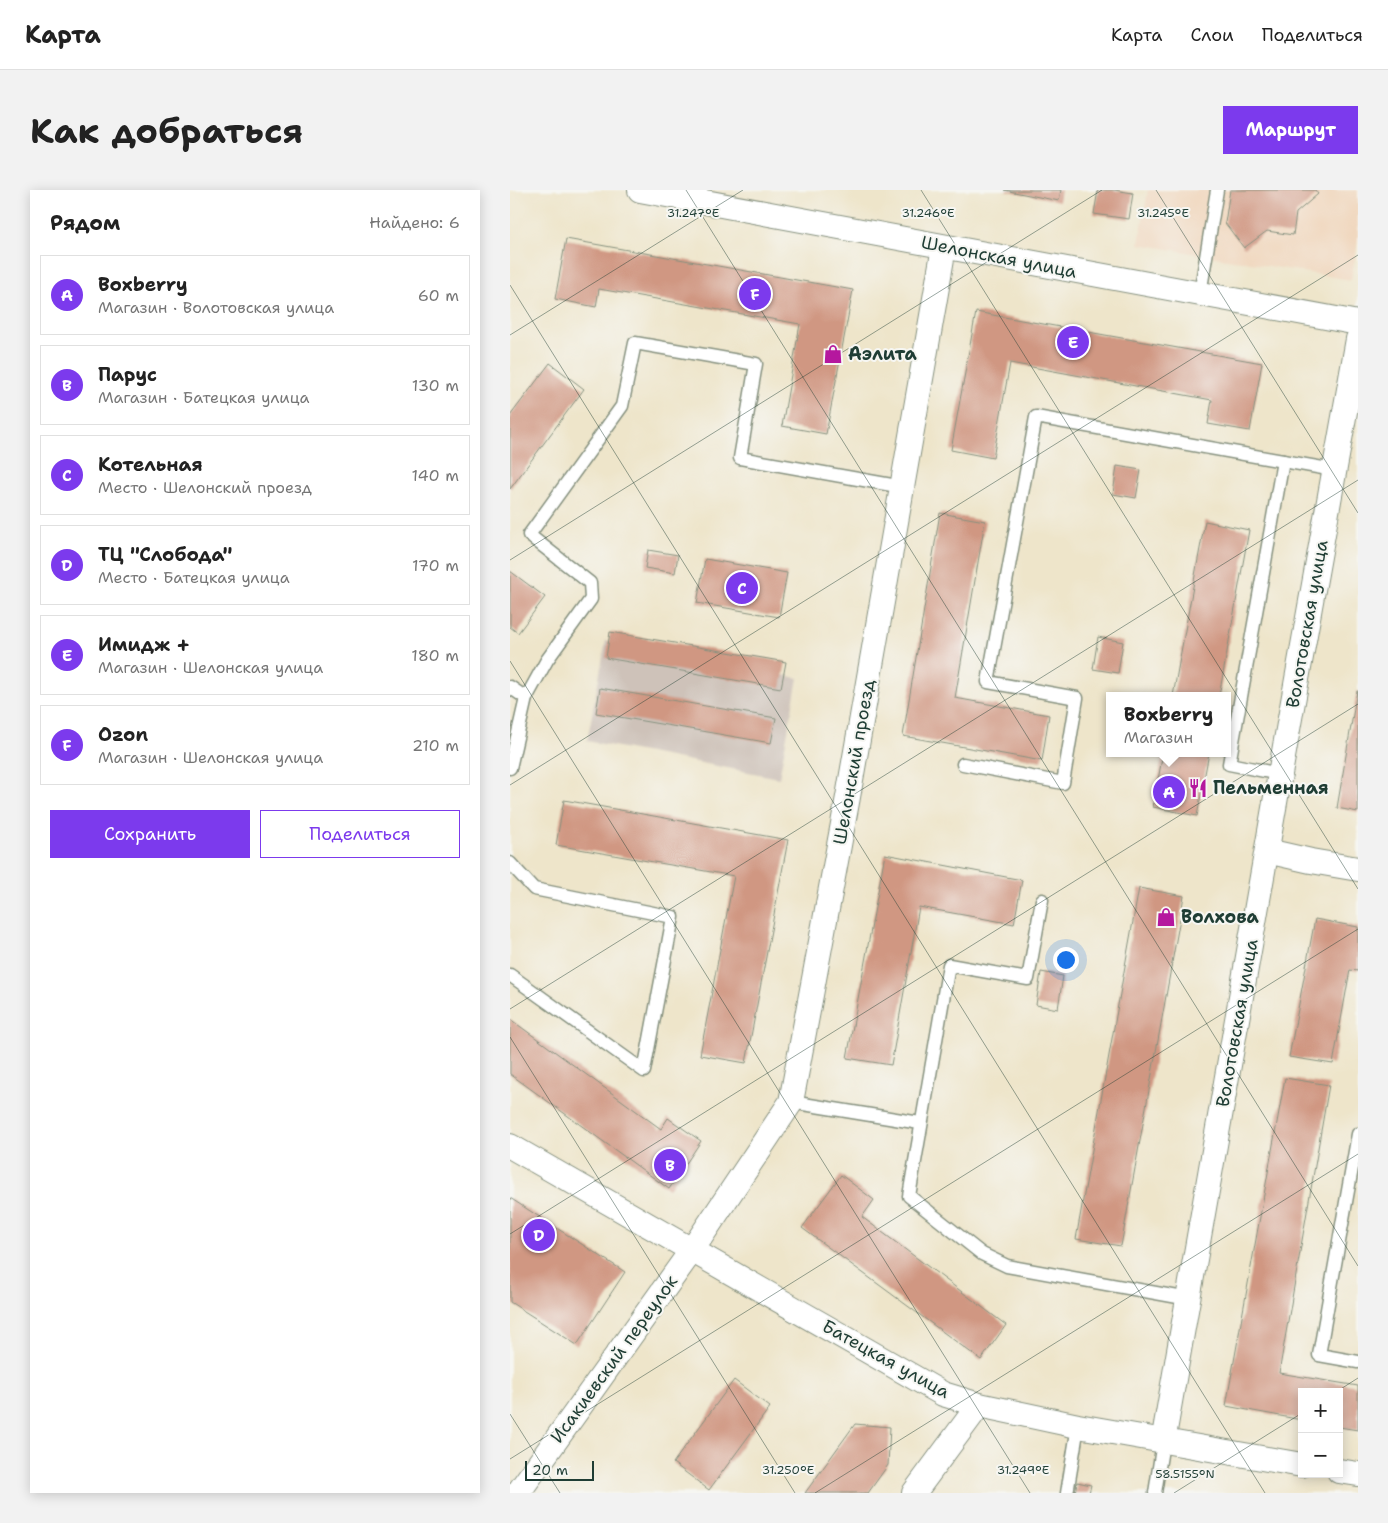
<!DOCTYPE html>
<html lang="ru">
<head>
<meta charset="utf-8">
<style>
	body { margin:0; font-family:"Shantell Sans",sans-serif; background:#f2f2f2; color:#222 }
	.controls { position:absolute; right:15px; bottom:15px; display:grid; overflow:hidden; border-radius:0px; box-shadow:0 2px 12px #0003 }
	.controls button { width:45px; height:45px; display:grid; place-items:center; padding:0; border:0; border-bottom:1px solid #e0e0e0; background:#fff; color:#222; font:25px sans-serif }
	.scale { position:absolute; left:15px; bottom:12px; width:69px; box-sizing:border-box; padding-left:5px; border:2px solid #1f3d34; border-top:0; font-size:14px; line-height:18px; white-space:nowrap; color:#1f3d34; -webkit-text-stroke:4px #f6f6f2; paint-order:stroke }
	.you { position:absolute; left:555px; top:769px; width:18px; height:18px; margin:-12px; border:4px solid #fff; border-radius:50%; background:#1a73e8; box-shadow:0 0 0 8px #1a73e833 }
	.badge { display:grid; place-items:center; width:32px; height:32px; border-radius:50%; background:#7c3aed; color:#fff; font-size:16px; font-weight:700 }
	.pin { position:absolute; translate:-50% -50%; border:2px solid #fff; box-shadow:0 1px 5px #0006 }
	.popup { position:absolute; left:596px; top:502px; width:125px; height:65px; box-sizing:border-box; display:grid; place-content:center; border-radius:0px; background:#fff; filter:drop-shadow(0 1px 4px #0005); font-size:16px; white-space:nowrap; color:#767676 }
	.popup b { font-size:19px; color:#222 }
	.popup::after { content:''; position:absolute; left:50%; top:100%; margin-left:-10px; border:10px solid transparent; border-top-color:#fff }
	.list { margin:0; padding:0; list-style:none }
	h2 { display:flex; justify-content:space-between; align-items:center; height:65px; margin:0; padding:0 20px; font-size:21px }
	h2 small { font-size:16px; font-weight:400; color:#767676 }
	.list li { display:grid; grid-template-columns:32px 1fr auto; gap:15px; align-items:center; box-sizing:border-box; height:80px; margin:0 10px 10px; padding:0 10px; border:1px solid #e0e0e0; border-radius:0px }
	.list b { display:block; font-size:19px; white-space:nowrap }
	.list p { margin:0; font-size:16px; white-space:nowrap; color:#767676 }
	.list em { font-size:16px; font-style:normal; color:#767676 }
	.actions { display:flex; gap:10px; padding:15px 20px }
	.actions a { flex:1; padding:11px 0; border:1px solid #7c3aed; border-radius:0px; text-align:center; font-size:18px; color:#7c3aed }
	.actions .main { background:#7c3aed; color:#fff }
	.map { position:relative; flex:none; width:848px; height:1303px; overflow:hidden; border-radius:0px }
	header { display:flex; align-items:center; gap:30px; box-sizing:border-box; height:70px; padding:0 25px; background:#fff; border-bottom:1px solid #e0e0e0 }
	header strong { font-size:24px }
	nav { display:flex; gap:28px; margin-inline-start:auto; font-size:18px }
	.intro { display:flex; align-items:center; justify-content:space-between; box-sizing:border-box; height:120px; padding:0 30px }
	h1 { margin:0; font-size:35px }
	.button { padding:12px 22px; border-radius:0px; background:#7c3aed; color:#fff; font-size:18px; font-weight:700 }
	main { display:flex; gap:30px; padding:0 30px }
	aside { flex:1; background:#fff; border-radius:0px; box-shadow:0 2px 12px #0003 }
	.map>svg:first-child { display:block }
	.built { fill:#f0d6bc }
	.industrial { fill:#cec2b9 }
	.building { fill:#d09782 }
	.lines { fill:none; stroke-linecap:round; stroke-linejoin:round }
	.service-casing { stroke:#86917f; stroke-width:15 }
	.minor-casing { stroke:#86917f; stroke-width:26 }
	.service { stroke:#fff; stroke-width:12 }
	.minor { stroke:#fff; stroke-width:24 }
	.ticks { fill:none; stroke:#1f3d34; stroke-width:1; stroke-opacity:0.45 }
	.labels { text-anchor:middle; stroke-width:4; stroke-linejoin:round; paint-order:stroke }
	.street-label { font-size:18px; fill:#1f3d34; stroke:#f6f6f2 }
	.poi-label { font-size:18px; font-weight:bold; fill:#1f3d34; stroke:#f6f6f2; text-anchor:start }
	.ticks-label { font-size:12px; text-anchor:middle; fill:#1f3d34; stroke:#f6f6f2; stroke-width:4; stroke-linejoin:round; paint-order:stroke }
</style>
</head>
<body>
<header>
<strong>Карта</strong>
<nav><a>Карта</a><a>Слои</a><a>Поделиться</a></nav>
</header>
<div class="intro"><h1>Как добраться</h1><a class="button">Маршрут</a></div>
<main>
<aside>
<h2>Рядом<small>Найдено: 6</small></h2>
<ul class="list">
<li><span class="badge">A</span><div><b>Boxberry</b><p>Магазин · Волотовская улица</p></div><em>60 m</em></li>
<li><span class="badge">B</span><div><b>Парус</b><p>Магазин · Батецкая улица</p></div><em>130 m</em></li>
<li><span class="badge">C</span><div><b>Котельная</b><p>Место · Шелонский проезд</p></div><em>140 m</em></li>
<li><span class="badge">D</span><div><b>ТЦ &quot;Слобода&quot;</b><p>Место · Батецкая улица</p></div><em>170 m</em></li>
<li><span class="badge">E</span><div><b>Имидж +</b><p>Магазин · Шелонская улица</p></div><em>180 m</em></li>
<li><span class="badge">F</span><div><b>Ozon</b><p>Магазин · Шелонская улица</p></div><em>210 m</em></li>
</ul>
<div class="actions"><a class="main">Сохранить</a><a>Поделиться</a></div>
</aside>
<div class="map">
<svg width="848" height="1303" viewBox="0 0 848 1303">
	<rect width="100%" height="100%" fill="#f6f6f2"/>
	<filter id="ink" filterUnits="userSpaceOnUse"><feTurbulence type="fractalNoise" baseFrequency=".02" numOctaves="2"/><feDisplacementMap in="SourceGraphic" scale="10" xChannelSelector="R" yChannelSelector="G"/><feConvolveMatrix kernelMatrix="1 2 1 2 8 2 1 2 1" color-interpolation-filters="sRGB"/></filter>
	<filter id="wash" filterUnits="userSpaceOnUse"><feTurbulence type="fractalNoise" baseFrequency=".0096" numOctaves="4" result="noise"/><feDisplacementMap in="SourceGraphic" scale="20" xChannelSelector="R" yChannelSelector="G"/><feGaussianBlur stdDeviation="1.12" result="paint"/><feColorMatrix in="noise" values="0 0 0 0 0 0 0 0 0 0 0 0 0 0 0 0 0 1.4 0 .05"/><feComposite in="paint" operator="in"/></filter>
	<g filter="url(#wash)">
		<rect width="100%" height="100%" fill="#eee5ca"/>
		<!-- built -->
		<path class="built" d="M638,0H848V51L841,90L629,54Z"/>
		<!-- industrial -->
		<path class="industrial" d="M96,451L288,488L269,588L77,551Z"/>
		<g id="blocks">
			<!-- building -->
			<g class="building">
				<path d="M494,0H551L549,11Z"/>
				<path d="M588,0H604L623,3L619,29L584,24Z"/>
				<path d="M720,0H805L808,4L786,23L783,45L757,41L734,58L715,33Z"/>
				<path d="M56,49L343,100L316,244L272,236L290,134L89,99L86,117L45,109Z"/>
				<path d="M466,122L752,173L740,241L698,234L702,210L500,173L483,268L441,260Z"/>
				<path d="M40,173L74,199L0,299V226Z"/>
				<path d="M607,276L631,280L626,308L603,304Z"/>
				<path d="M430,323L475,331L445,508L539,525L532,571L393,546Z"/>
				<path d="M695,331L739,340L709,506H663Z"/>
				<path d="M138,360L168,365L165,383L135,378Z"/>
				<path d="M195,369L277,383L269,427L187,413Z"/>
				<path d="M0,381L35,407L8,443L0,437Z"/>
				<path d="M100,442L276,472L271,498L96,468Z"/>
				<path d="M588,447L613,452L608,483L583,479Z"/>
				<path d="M90,498L266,528L261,553L86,523Z"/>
				<path d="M847,501H848V622L827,618Z"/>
				<path d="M653,563H699L687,626L643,617Z"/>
				<path d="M54,610L278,650L236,873L190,865L224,686L46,655Z"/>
				<path d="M375,664L512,690L504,734L409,717L381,875L337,868Z"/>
				<path d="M629,698L674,706L611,1056L566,1049Z"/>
				<path d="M805,729L848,737V781L840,780L823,874L779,867Z"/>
				<path d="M531,782L553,786L548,819L526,815Z"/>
				<path d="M0,829L151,939L158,928L191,951L159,999L0,884Z"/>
				<path d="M775,888L819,895L769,1183L848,1196V1240L829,1237V1202H792V1230L716,1216Z"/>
				<path d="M331,985L364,1010L352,1027L496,1135L471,1170L292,1038Z"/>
				<path d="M0,1008L115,1082L67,1155L0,1112Z"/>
				<path d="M224,1190L260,1217L199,1300L163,1273Z"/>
				<path d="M345,1234L380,1237L378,1275L358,1303H295Z"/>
				<path d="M567,1292L581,1295L579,1303H565Z"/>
			</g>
		</g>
	</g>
	<g filter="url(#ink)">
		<use href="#blocks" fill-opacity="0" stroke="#86917f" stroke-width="1"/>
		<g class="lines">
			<!-- service casing -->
			<g class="service-casing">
				<g id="service">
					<path d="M690,104L707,0"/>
					<path d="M0,497L16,508L0,578"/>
					<path d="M16,508L37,470L81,409L80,393L19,345L112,216L125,153L246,174L230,268L393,297"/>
					<path d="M453,574L553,593L567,508L478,492L526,227L824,280"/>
					<path d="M770,584L719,574L773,271"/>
					<path d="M0,673L24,699L163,727L134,881L0,785"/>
					<path d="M532,710L518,789L439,775L399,1006L472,1064L497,1076L679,1109"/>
					<path d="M281,912L410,933"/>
					<path d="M848,944L809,1165L848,1172"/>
					<path d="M557,1303L568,1236"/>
					<path d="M645,1303L653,1252"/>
				</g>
			</g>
			<!-- minor casing -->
			<g class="minor-casing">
				<g id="minor">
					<path d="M130,0L848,133"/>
					<path d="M757,661L801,671L848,679"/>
					<path d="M0,956L433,1204L469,1215L568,1236L792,1275"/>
					<path d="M653,1252L770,584L848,149"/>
					<path d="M829,1281L848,1284"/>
					<path d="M8,1303L182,1060L281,912L338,607L434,57"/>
					<path d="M404,1303L469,1215"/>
				</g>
			</g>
			<!-- service -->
			<use href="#service" class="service"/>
			<!-- minor -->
			<use href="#minor" class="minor"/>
		</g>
	</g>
	<!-- ticks -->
	<path class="ticks" d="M176,0L848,1076M411,0L848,699M646,0L848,323M0,95L755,1303M0,145L233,0M0,370L592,0M0,471L520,1303M0,595L848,65M0,819L848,290M0,847L285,1303M0,1044L848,514M826,1202L848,1188M0,1224L50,1303M0,1269L848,739M305,1303L848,964M664,1303L792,1223"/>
	<!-- icons -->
	<defs>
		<g id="shop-bare" transform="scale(1.5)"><path d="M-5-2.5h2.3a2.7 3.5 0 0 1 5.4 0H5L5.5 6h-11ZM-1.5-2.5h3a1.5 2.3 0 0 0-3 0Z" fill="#b5179e" stroke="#f6f6f2" stroke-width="2.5" paint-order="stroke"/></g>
		<g id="restaurant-bare" transform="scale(1.5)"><path d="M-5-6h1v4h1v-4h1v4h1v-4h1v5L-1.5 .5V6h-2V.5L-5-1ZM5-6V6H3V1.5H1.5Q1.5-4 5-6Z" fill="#b5179e" stroke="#f6f6f2" stroke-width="2.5" paint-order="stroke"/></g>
	</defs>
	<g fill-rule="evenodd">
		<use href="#shop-bare" x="323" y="164"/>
		<use href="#restaurant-bare" x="688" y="598"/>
		<use href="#shop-bare" x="656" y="727"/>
	</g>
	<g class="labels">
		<!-- street labels -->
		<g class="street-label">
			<text transform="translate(489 67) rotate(11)" y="6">Шелонская улица</text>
			<text transform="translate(797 434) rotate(-80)" y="6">Волотовская улица</text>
			<text transform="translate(344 572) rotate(-80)" y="6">Шелонский проезд</text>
			<text transform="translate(727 833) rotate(-80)" y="6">Волотовская улица</text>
			<text transform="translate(104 1169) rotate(-54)" y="6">Исакиевский переулок</text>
			<text transform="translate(376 1169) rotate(29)" y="6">Батецкая улица</text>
		</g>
		<!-- poi labels -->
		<g class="poi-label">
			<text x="338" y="170">Аэлита</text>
			<text x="703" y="604">Пельменная</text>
			<text x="671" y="733">Волхова</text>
		</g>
	</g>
	<g class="ticks-label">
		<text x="183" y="27">31.247°E</text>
		<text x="418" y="27">31.246°E</text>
		<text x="653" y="27">31.245°E</text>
		<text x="278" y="1284">31.250°E</text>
		<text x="513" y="1284">31.249°E</text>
		<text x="675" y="1288">58.5155°N</text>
	</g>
</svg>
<div class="controls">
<button>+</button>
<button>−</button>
</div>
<div class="scale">20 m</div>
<div class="you"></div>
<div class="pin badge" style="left:659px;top:602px">A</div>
<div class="popup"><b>Boxberry</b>Магазин</div>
<div class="pin badge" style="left:160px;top:975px">B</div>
<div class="pin badge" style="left:232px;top:398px">C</div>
<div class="pin badge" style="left:29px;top:1045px">D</div>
<div class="pin badge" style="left:563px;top:152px">E</div>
<div class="pin badge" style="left:245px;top:104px">F</div>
</div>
</main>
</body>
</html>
